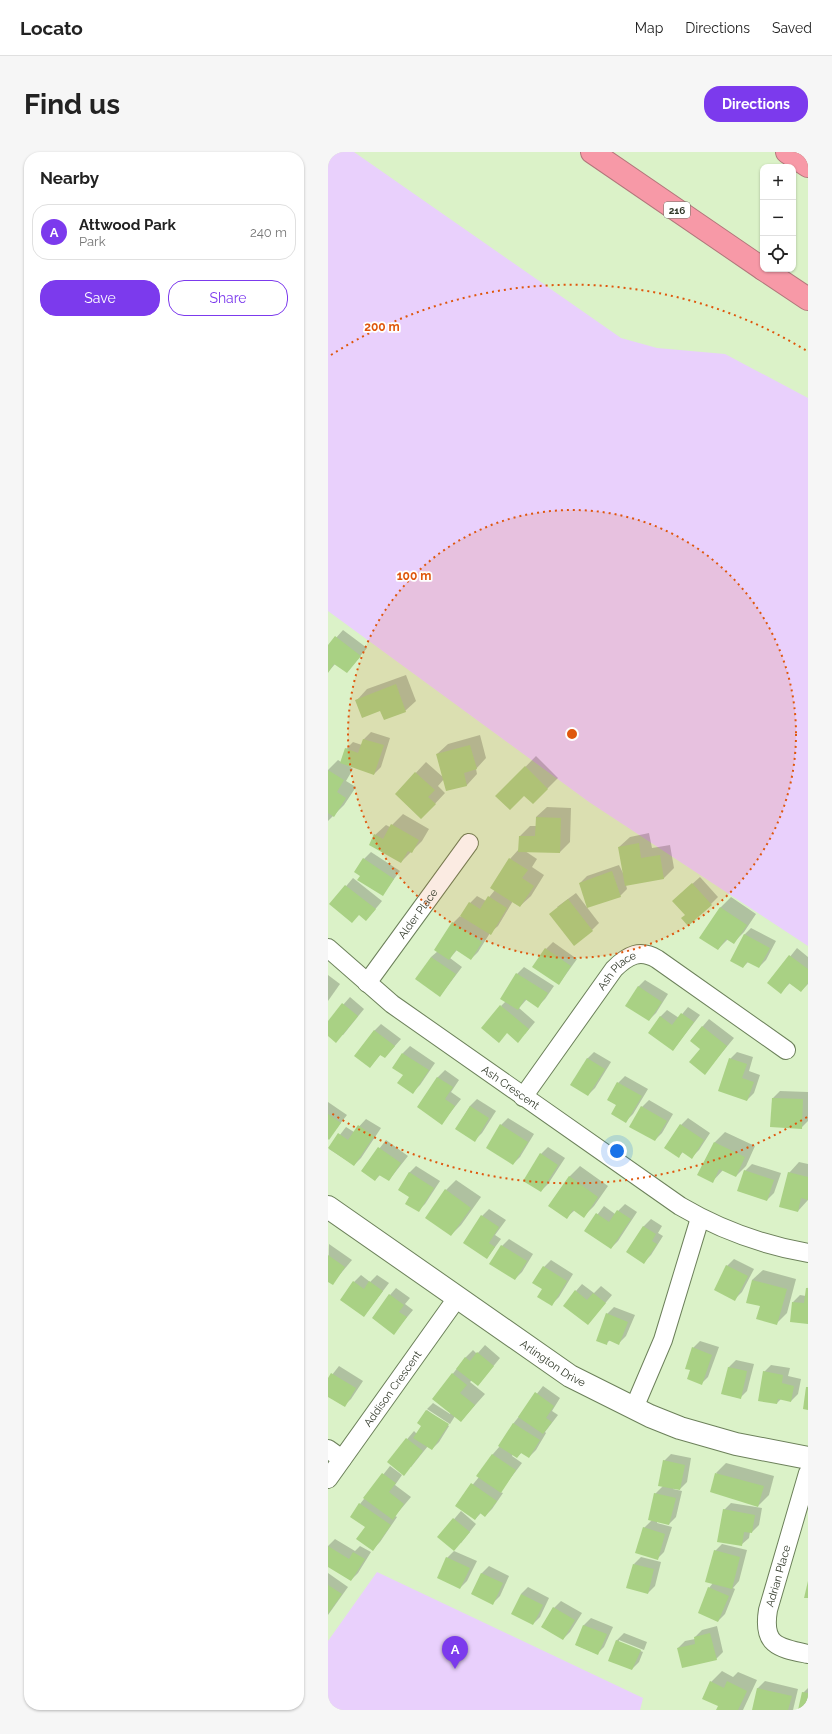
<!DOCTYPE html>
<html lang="en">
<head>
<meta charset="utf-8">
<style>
	body { margin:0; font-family:Raleway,sans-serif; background:#f6f6f6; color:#222 }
	.controls { position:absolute; right:12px; top:12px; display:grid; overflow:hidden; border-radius:8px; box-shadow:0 1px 3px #0004 }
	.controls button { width:36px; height:36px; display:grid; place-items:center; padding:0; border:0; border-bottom:1px solid #e0e0e0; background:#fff; color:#222; font:20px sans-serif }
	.you { position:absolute; left:289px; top:999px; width:14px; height:14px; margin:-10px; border:3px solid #fff; border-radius:50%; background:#1a73e8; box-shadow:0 0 0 6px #1a73e833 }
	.badge { display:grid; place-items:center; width:26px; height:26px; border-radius:50%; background:#7c3aed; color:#fff; font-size:13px; font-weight:700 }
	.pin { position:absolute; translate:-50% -33px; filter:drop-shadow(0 1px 2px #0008) }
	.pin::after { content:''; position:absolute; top:21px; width:14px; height:12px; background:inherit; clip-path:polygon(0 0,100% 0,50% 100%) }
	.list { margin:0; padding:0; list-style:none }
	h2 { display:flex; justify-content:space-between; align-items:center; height:52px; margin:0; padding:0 16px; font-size:17px }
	h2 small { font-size:13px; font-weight:400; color:#767676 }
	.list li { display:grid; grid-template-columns:26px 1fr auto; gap:12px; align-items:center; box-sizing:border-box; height:56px; margin:0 8px 8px; padding:0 8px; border:1px solid #e0e0e0; border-radius:16px }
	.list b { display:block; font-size:15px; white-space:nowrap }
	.list p { margin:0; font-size:13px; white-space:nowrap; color:#767676 }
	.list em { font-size:13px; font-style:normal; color:#767676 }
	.actions { display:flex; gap:8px; padding:12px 16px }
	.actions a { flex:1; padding:9px 0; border:1px solid #7c3aed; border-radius:16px; text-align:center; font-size:14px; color:#7c3aed }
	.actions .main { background:#7c3aed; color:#fff }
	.icon { flex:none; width:22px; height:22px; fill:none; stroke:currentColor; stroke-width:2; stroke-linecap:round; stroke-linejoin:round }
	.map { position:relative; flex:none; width:480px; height:1558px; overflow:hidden; border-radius:16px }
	header { display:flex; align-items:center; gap:24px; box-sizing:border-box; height:56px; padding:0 20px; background:#fff; border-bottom:1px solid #e0e0e0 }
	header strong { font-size:19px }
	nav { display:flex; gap:22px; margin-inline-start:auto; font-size:14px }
	.intro { display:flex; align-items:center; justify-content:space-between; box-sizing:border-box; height:96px; padding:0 24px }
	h1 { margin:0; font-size:28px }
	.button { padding:10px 18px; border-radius:16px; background:#7c3aed; color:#fff; font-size:14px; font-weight:700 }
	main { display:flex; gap:24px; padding:0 24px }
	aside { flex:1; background:#fff; border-radius:16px; box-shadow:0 1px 3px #0004 }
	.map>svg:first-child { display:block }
	.green { fill:#e9d0fc }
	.shadow { fill:#0003 }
	.building { fill:#a9d184 }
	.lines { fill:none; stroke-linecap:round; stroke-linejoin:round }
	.street-casing { stroke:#6c805a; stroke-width:20 }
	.secondary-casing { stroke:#6c805a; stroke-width:24 }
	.highway-casing { stroke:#b2777b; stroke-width:24 }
	.street { stroke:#fff; stroke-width:18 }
	.secondary { stroke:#fff; stroke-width:22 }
	.highway { stroke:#f799a7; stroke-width:22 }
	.ring { fill:none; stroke:#df570d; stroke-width:2; stroke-dasharray:2 4 }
	.labels { text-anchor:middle; stroke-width:3.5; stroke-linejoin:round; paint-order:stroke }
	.shield { fill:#fff; stroke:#6f7469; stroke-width:1 }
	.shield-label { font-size:10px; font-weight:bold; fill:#313929 }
	.street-label { font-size:11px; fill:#313929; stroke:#fff }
	.centre { fill:#df570d; stroke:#fff; stroke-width:2 }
	.ring-label { font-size:12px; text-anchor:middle; font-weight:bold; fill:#df570d; stroke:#fff; stroke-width:3.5; stroke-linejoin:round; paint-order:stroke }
</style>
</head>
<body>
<header>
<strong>Locato</strong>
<nav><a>Map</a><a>Directions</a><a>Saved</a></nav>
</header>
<div class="intro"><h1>Find us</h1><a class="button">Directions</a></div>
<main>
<aside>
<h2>Nearby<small></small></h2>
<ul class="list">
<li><span class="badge">A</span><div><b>Attwood Park</b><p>Park</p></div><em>240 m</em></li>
</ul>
<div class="actions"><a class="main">Save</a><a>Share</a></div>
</aside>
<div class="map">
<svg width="480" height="1558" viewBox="0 0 480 1558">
	<rect width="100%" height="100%" fill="#dbf2c8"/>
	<!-- green -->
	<g class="green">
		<path d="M0,0H26L293,186L329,196L397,202L480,246V794L261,650L0,459Z"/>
		<path d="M49,1420L315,1546L312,1558H0V1489Z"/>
	</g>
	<!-- shadow -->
	<g class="shadow">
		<path d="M15,478L39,496L19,520L8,511L0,520V495Z"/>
		<path d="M78,523L88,549L77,559L53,557L29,548L39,537Z"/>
		<path d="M43,580L62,586L53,615L46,622L20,613L25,617L18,629L28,635L16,653L0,669V618L10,608L13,610L18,597L25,590L34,593L36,587Z"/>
		<path d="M152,583L158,606L148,617L149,622L139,633L119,638L116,627L110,634L117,641L104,655L68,642L98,610L116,626L109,602L120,592Z"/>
		<path d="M208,604L230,626L205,651L197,643L169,644Z"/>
		<path d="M219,655L243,656L242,690L232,700L197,699L209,707L204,715L216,723L203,744L192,754L185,749L170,774L162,781L150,800L143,807L129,798L122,806L134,815L112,844L103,805L110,799L125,771L132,764L133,765L142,751L149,744L158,749L167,738L182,707L191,697L192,684L202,674H208V665Z"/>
		<path d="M75,662L101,677L94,689L73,710L47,683L58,673L62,675Z"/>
		<path d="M321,681L324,696L342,693L346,716L336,726L298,733L299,737L292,744L252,731L259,724L291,713L297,725L291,695L302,685Z"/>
		<path d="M43,700L72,719L54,743L34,723L36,707Z"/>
		<path d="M372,725L390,745L383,752L358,763L353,742Z"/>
		<path d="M25,726L54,749L45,760L31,762L3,752Z"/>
		<path d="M248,741L271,771L264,778L229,755Z"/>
		<path d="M403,745L428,762L416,780L405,791L400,787L390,797L373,785L393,755Z"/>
		<path d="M423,776L448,789L438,808L431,815L421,809L415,815L416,783Z"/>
		<path d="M225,790L249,807L231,832L218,797Z"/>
		<path d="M469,796L480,805V832L473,839L462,831L453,840L441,831Z"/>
		<path d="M196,815L226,834L217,847L210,854L199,847L191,856L207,870L197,882L173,854L178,849L189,822Z"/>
		<path d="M0,823L12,832L0,849Z"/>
		<path d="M317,828L340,842L328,861L321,868L310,835Z"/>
		<path d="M22,845L36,857L15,883H0V870Z"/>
		<path d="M360,855L372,863L345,898L332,865L339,858L351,866Z"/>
		<path d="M381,867L406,886L377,921L373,896L363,888Z"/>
		<path d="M53,872L73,887L57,905L53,902L42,915L46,879Z"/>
		<path d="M82,894L107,911L92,933L85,940L76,923L75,901Z"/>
		<path d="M266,900L283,910L267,936L260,943L259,907Z"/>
		<path d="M409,900L425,905L421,919L432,923L426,941L419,948L402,907Z"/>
		<path d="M117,918L131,928L123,940L133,947L114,971L90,955L110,925Z"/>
		<path d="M297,924L320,937L305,962L298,969L289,953L280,948L290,931Z"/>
		<path d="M452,939L480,940V969L473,976L443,974L445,946Z"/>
		<path d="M149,947L168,959L154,981L147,988L128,977L142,954Z"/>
		<path d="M321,948L345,962L334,981L327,988L314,955Z"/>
		<path d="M0,950L19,963L1,986H0Z"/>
		<path d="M180,966L206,982L192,1005L185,1012L173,973Z"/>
		<path d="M360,966L382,981L371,998L364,1005L355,1000L350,1005L353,973Z"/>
		<path d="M38,967L53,976L33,1006L26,1013L1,997L18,975L26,980Z"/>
		<path d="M397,980L427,994L418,1014L408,1024L395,1018L384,1030L387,990Z"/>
		<path d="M58,988L80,1004L61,1028L53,1022L47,1028L34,1019Z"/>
		<path d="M220,995L237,1006L220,1032L213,1039V1002Z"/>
		<path d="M471,1010L480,1012V1048L470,1059L461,1021Z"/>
		<path d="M424,1012L453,1021L446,1041L439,1048L417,1019Z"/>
		<path d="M88,1014L112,1029L97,1052L90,1059L83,1045L81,1021Z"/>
		<path d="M252,1014L280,1034L266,1054L256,1064L247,1058L238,1066L241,1025Z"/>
		<path d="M128,1028L153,1045L133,1073L123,1083L118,1038Z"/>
		<path d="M297,1052L309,1060L290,1089L283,1096L257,1079L276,1054L287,1062Z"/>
		<path d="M161,1057L178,1068L167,1083L173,1087L159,1106L154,1064Z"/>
		<path d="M323,1067L334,1074L330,1081L335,1084L323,1103L316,1110L300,1100L316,1074Z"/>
		<path d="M181,1087L205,1102L194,1120L187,1127L174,1094Z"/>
		<path d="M1,1092L24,1108L4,1132L0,1129Z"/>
		<path d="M406,1107L426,1117L414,1140L407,1147L399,1114Z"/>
		<path d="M223,1108L245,1122L231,1145L224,1152L215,1137L206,1131L216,1115Z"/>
		<path d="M435,1118L468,1127L459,1161L449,1171L433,1154L424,1128Z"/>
		<path d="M33,1123L42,1130L49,1123L61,1131L36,1164L26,1130Z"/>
		<path d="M254,1132L266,1141L273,1134L284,1143L260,1172L248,1139Z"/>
		<path d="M480,1135V1171L465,1150L472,1143L478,1144Z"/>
		<path d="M68,1136L82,1146L77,1152L85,1158L66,1181L62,1143Z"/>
		<path d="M286,1155L307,1163L298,1184L291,1191L282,1188L278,1192L279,1162Z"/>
		<path d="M372,1189L391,1195L380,1225L373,1232L363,1218L365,1196Z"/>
		<path d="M157,1193L172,1206L150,1233L144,1228L142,1230L157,1242L133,1269L127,1264L122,1272L99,1257L105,1251L122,1262L123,1260L105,1247L138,1205L145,1198L149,1202Z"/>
		<path d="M408,1208L426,1212L419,1239L412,1246L395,1242L401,1215Z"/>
		<path d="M443,1213L462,1216L460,1224L473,1227L470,1242L463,1249L453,1247L449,1251L436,1220Z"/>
		<path d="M11,1214L35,1229L23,1247L16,1254L0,1244V1228Z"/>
		<path d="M215,1234L232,1246L224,1259L230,1263L217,1280L218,1281L208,1298L201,1305L194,1300L189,1305L185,1302L184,1304L194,1311L172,1340L175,1341L164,1357L157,1364L153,1361L147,1367L128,1353L151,1325L165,1302L172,1294L185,1272Z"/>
		<path d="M99,1258L121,1274L111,1290L104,1297L100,1294L83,1315L60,1310L86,1279L89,1282L94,1274L90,1271Z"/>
		<path d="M343,1302L363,1306L359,1330L352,1337L346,1336L345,1337L354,1339L348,1365L341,1372L329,1369V1371L344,1375L336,1400L329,1407L316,1376L324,1368L327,1342L335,1334L336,1309Z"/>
		<path d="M398,1311L446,1324L441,1343L430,1354L388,1321Z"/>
		<path d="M62,1314L74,1323L67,1333L83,1345L67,1364L69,1365L52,1390L45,1397L32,1352Z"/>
		<path d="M403,1351L434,1356L431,1373L424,1380H422L421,1386L413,1393L396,1358Z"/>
		<path d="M133,1359L148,1372L133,1391L111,1385Z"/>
		<path d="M7,1387L27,1399L32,1394L43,1400L30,1421L23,1428L0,1414V1394Z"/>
		<path d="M394,1392L419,1398L411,1429L405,1436L407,1437L397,1462L390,1469L381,1436L385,1431L387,1399Z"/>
		<path d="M126,1399L149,1409L139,1429L132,1436L119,1406Z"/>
		<path d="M313,1405L333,1410L327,1434L320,1441L306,1412Z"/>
		<path d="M161,1414L181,1424L172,1444L165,1451L144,1442L154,1421Z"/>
		<path d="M0,1421L20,1435L0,1463Z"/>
		<path d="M200,1435L221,1446L212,1465L205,1472L193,1442Z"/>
		<path d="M233,1449L254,1461L242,1480L235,1487L214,1475L226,1456Z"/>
		<path d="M263,1466L285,1475L276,1495L269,1502L248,1493L256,1473Z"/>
		<path d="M389,1474L395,1500L388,1507L350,1496L357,1489L367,1487V1485L374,1478Z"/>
		<path d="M296,1481L319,1490L316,1498L291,1488V1490L315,1500L311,1510L304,1517L281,1508L289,1488Z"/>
		<path d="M394,1519L405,1525L410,1520L429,1528L415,1558H389L391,1553L383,1530Z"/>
		<path d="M437,1529L470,1537L465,1558H425L430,1536Z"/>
		<path d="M480,1536V1558H471L475,1541Z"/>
	</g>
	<!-- building -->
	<g class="building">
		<path d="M7,484L33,504L19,521L6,512L0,521V493Z"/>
		<path d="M68,532L78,560L56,568L52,559L34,566L27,548Z"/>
		<path d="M35,587L56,593L46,623L12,611L17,596L30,601Z"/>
		<path d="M142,593L149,617L136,621L139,634L118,639L108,602Z"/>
		<path d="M197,614L220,637L205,652L196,644L182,658L167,644Z"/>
		<path d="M0,618L16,628L9,640L18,646L6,665L0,661Z"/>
		<path d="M87,620L107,638L100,645L108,652L93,667L67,642Z"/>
		<path d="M208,665L233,666L232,701L190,700L191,684H207Z"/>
		<path d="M63,672L91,688L84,701L80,699L73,711L41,693L46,682L55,687Z"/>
		<path d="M311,691L313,706L332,703L336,727L297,734L290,695Z"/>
		<path d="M35,706L66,727L55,744L29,728L32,724L26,720Z"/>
		<path d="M181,706L200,718L194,726L206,734L192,755L162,736Z"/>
		<path d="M284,719L293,745L259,756L251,731Z"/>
		<path d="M364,731L384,753L360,774L353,766L357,763L344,749Z"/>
		<path d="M17,733L48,757L38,769L31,763L24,771L1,752Z"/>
		<path d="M160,744L179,756L163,783L132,764L141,750L152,757Z"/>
		<path d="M240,747L265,779L246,794L221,762Z"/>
		<path d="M392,755L419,773L406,792L398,787L390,798L371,786Z"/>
		<path d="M124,770L154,790L143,808L128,798L121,808L106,798Z"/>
		<path d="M416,782L442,796L431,816L419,810L415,816L402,809Z"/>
		<path d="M217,796L243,814L231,833L204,815Z"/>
		<path d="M461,803L480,817V831L473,840L461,831L453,842L439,831Z"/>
		<path d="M103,805L128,822L112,845L87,827Z"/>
		<path d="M188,821L220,841L210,856L197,847L190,858L172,847Z"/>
		<path d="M310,834L334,850L321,869L297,854Z"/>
		<path d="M14,851L30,864L8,891L0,884V869Z"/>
		<path d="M172,853L201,877L190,891L179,881L171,891L153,876Z"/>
		<path d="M353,861L366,870L345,899L320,881L332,864L344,873Z"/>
		<path d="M374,874L399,894L377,923L361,910L372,897L362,889Z"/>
		<path d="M46,878L67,894L57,906L52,903L42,916L26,904Z"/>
		<path d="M74,901L101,918L85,942L69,931L75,923L64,916Z"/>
		<path d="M259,906L277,917L260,944L242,933Z"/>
		<path d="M401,906L419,912L414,926L426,930L419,949L390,939Z"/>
		<path d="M109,925L125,935L117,947L127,954L114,973L89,955Z"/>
		<path d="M289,930L314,944L298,971L283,962L288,953L279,948Z"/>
		<path d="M444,946L475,947L474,977L442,975Z"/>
		<path d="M142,954L161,966L147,990L127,977Z"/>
		<path d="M313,954L339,969L327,989L301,975Z"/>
		<path d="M0,962L13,971L1,988L0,987Z"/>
		<path d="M172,972L200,990L185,1013L158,996Z"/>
		<path d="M352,972L376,988L364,1007L354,1000L351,1006L336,996Z"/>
		<path d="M30,973L46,984L26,1014L0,996L10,981L20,988Z"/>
		<path d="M386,990L417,1005L408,1025L391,1017L385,1031L369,1023Z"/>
		<path d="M50,995L73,1011L61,1029L51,1023L47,1029L33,1019Z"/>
		<path d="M212,1001L230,1013L213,1040L195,1029Z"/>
		<path d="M416,1018L446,1028L439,1049L409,1039Z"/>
		<path d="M81,1020L106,1036L91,1060L77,1052L81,1045L70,1038Z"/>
		<path d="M460,1020L480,1025V1048L473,1046L470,1060L451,1055Z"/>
		<path d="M241,1024L270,1045L256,1066L245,1058L239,1067L220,1054Z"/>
		<path d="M117,1037L143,1056L123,1084L97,1066Z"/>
		<path d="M289,1058L303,1067L283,1097L256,1079L268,1061L281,1070Z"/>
		<path d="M153,1063L171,1075L161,1091L167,1095L159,1107L135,1091Z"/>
		<path d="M315,1074L328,1082L324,1089L329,1092L316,1112L298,1100Z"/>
		<path d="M173,1093L199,1109L187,1128L161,1112Z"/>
		<path d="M0,1103L17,1115L5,1133L0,1130Z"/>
		<path d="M398,1113L420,1124L407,1149L386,1138Z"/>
		<path d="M215,1114L239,1129L224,1154L209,1145L214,1137L204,1131Z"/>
		<path d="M424,1128L459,1137L449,1173L428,1167L432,1154L418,1151Z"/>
		<path d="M25,1129L36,1137L41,1129L55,1139L36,1165L12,1148Z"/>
		<path d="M478,1136H480V1172L462,1170L464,1150L476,1151Z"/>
		<path d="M247,1138L259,1148L265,1141L278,1151L260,1173L235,1154Z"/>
		<path d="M61,1142L76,1153L71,1160L79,1165L66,1183L44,1166Z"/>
		<path d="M278,1161L300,1170L291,1193L280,1188L279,1193L268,1189Z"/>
		<path d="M364,1195L384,1203L374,1233L359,1227L362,1218L357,1217Z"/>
		<path d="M149,1200L166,1214L150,1234L128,1217L137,1205L142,1209Z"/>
		<path d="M400,1215L419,1219L413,1247L393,1242Z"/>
		<path d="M435,1219L455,1223L454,1231L466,1234L463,1250L450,1247L449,1252L430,1249Z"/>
		<path d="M3,1221L28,1236L17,1255L0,1245V1226Z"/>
		<path d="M124,1221L139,1233L132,1241L147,1253L133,1270L104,1247Z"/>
		<path d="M478,1235H480V1258L475,1257Z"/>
		<path d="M207,1240L226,1254L218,1266L224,1270L215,1282L190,1265Z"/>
		<path d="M98,1258L121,1272L104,1298L85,1286L93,1274L89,1271Z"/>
		<path d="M185,1271L212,1288L201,1306L193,1301L189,1306L170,1294Z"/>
		<path d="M78,1286L95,1299L76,1324L59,1310Z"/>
		<path d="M164,1302L188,1318L173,1341L148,1324Z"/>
		<path d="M335,1308L357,1313L352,1338L330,1334Z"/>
		<path d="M54,1321L68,1331L61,1340L76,1352L65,1368L35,1346Z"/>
		<path d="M387,1321L436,1334L430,1355L382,1340Z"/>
		<path d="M143,1331L169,1349L157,1365L152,1361L147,1368L127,1354Z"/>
		<path d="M326,1341L348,1346L341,1373L320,1368Z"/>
		<path d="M31,1351L63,1373L45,1399L28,1387L37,1375L22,1365Z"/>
		<path d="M395,1357L427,1363L424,1381L416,1380L414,1394L389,1390Z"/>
		<path d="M125,1366L142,1380L126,1399L109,1385Z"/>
		<path d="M315,1375L337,1382L330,1408L307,1401Z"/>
		<path d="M0,1394L21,1407L25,1400L37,1407L23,1429L0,1415Z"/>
		<path d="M386,1398L412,1405L404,1437L377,1430Z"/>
		<path d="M118,1405L142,1416L132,1437L109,1426Z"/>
		<path d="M305,1412L326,1417L320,1442L298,1436Z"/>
		<path d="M153,1421L175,1431L165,1453L143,1442Z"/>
		<path d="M480,1429V1446H476Z"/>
		<path d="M0,1433L14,1442L0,1462Z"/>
		<path d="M380,1435L401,1444L390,1470L370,1461Z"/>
		<path d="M193,1442L215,1453L205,1473L183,1462Z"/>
		<path d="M225,1455L247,1468L235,1488L213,1475Z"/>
		<path d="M255,1473L279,1482L270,1503L247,1493Z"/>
		<path d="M382,1481L389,1508L354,1516L349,1496L367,1492L366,1485Z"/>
		<path d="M288,1488L313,1498L304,1518L280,1509Z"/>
		<path d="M382,1529L396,1536L399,1529L419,1539L410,1558H388L390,1554L374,1547Z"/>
		<path d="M429,1536L464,1544L460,1558H424Z"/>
		<path d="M474,1540L480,1541V1558H470Z"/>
	</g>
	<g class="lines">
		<!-- street casing -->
		<g class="street-casing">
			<g id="street">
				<path id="s1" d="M0,796L64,852L352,1054C391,1077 435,1093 480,1101"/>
				<path id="s2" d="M39,831L141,691"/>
				<path id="s3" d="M195,945L286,817C300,803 312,797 329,807L458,898"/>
				<path d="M306,1256L335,1188L372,1066"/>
				<path d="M0,1297L14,1307"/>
				<path d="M480,1321L440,1458C434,1494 451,1496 480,1502"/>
				<path id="s4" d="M0,1327L129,1146"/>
			</g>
		</g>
		<!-- secondary casing -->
		<g class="secondary-casing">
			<g id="secondary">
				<path id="s5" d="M0,1055L242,1224L322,1264L352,1276L408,1292L480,1306"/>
			</g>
		</g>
		<!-- highway casing -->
		<g class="highway-casing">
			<g id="highway">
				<path d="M264,0L435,117"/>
				<path d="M459,0L480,14"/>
				<path d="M435,117L480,147"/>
			</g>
		</g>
		<!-- street -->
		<use href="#street" class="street"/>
		<!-- secondary -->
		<use href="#secondary" class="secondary"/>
		<!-- highway -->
		<use href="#highway" class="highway"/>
	</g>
	<!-- distance rings -->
	<circle cx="244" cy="582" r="224" fill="#df570d" fill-opacity=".12"/>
	<g class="ring">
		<circle cx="244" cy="582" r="224"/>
		<path d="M479 965A449 449 0 0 1 3 961M3 203A449 449 0 0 1 479 199"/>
	</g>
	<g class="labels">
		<!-- shield labels -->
		<rect class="shield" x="336" y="50" width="26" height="16" rx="3"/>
		<g class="shield-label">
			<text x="349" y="62">216</text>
		</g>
		<!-- street labels -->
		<g class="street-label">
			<text dy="4" stroke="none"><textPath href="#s2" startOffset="86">Alder Place</textPath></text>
			<text dy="4" stroke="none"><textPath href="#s3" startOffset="158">Ash Place</textPath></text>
			<text dy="4" stroke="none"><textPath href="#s1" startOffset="230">Ash Crescent</textPath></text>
			<text dy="4" stroke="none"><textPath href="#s5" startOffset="274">Arlington Drive</textPath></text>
			<text dy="4" stroke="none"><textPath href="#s4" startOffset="111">Addison Crescent</textPath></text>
			<text transform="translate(450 1424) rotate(-74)" y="4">Adrian Place</text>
		</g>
	</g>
	<circle cx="244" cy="582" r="6" class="centre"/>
	<g class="ring-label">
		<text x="54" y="179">200 m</text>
		<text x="86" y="428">100 m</text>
	</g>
</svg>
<div class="controls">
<button>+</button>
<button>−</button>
<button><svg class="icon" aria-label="locate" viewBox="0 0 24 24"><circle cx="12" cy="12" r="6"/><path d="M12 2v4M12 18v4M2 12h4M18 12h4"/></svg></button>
</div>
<div class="you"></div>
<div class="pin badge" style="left:127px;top:1517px">A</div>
</div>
</main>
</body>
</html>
